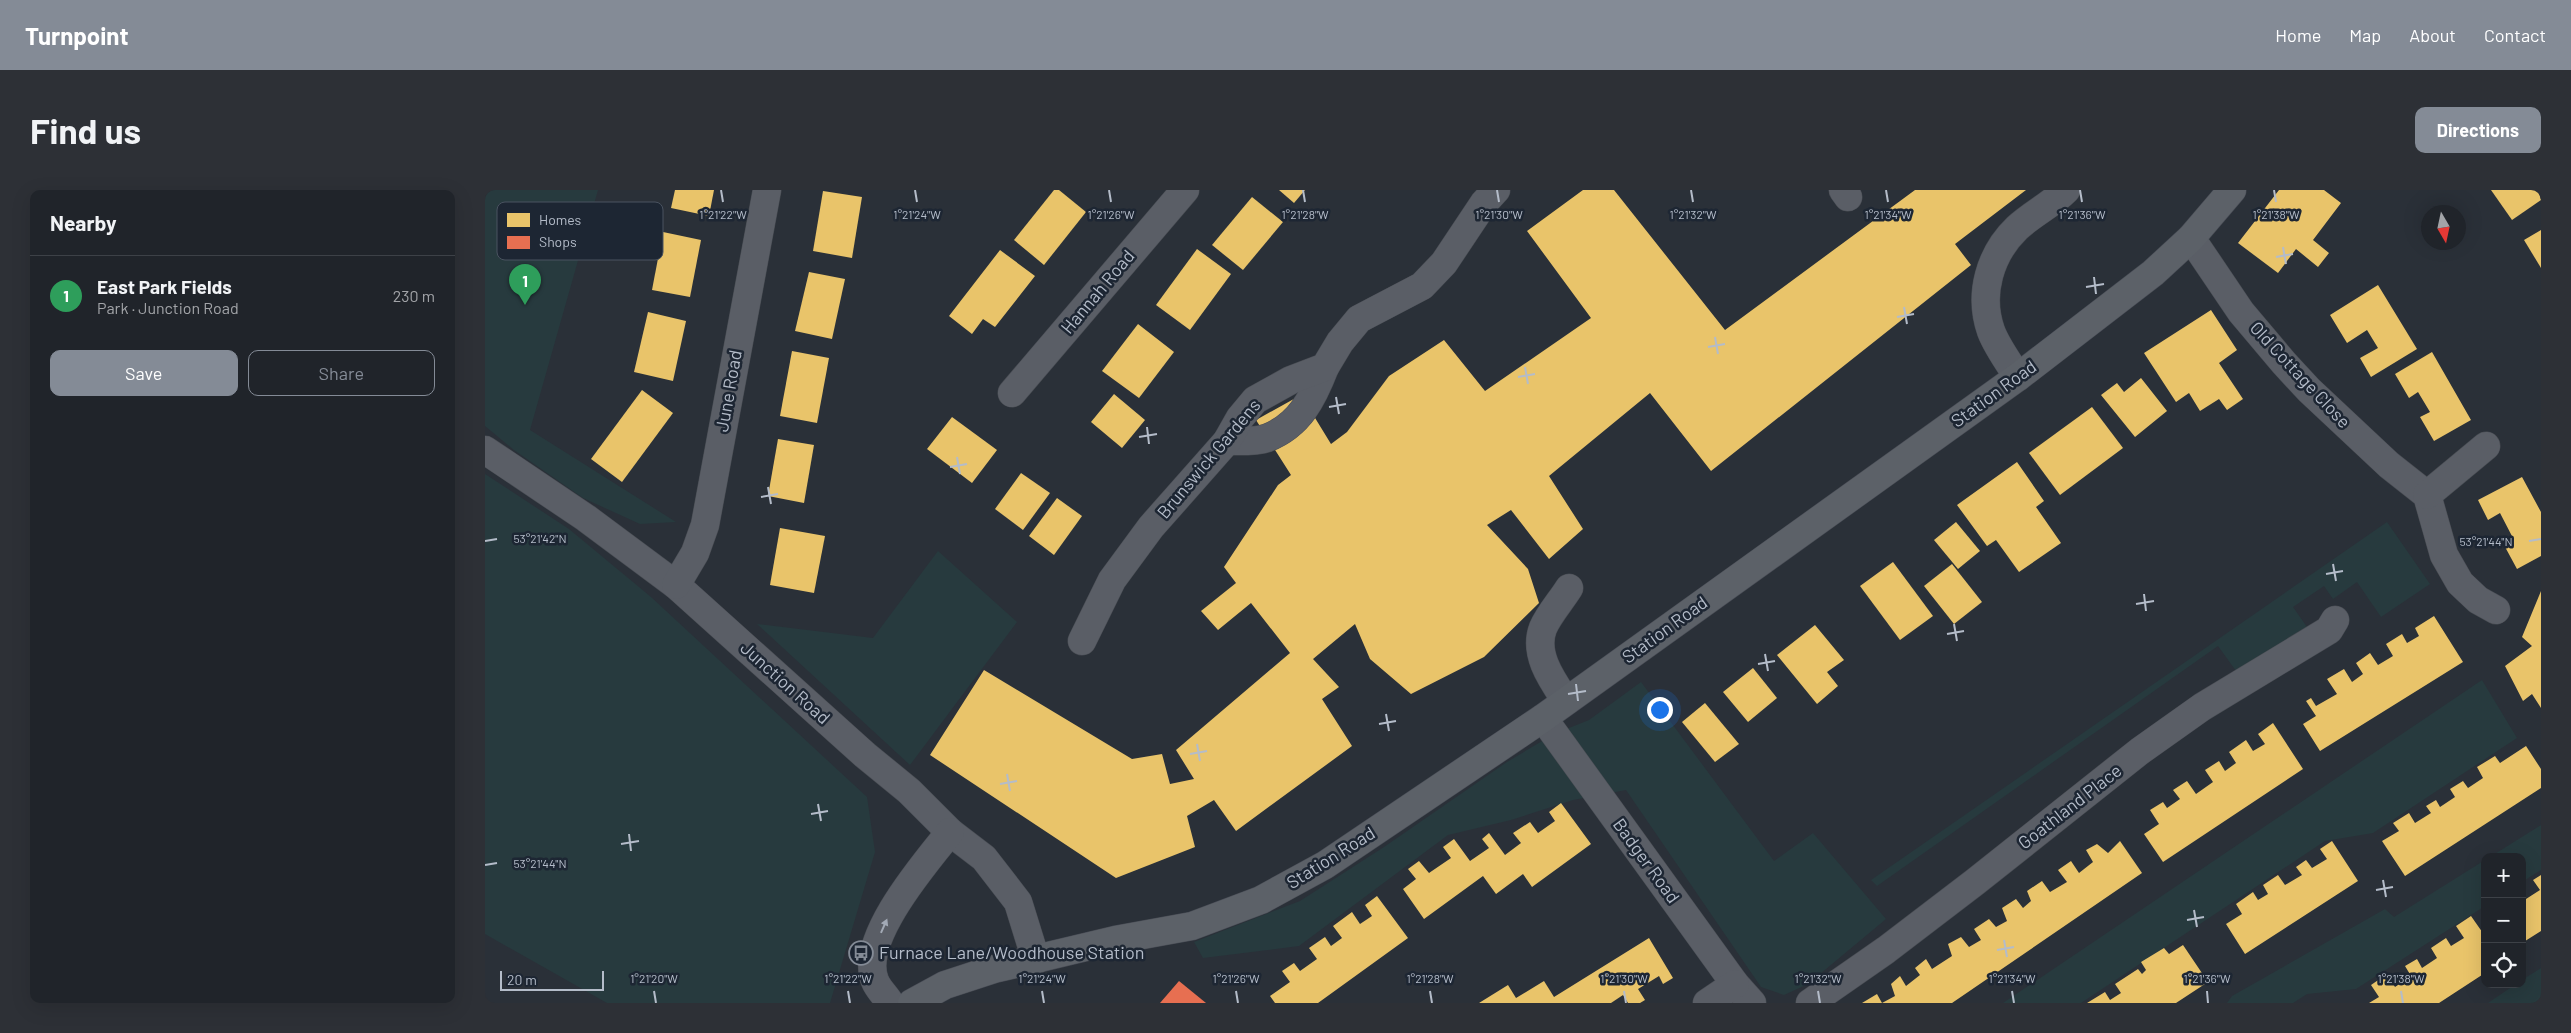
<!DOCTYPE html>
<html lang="en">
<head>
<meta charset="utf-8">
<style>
	body { margin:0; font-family:Barlow,sans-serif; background:#2d3036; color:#f1f3f6 }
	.controls { position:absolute; right:15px; bottom:15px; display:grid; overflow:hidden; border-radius:10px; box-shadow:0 5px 20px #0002 }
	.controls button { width:45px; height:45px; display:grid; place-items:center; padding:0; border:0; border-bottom:1px solid #3d4147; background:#20242a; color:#f1f3f6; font:25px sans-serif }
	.compass { position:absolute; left:1936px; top:15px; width:45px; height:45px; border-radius:50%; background:#20242a; box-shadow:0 5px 20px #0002; rotate:171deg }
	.scale { position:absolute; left:15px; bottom:12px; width:104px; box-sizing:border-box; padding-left:5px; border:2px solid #b4bcc9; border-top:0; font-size:14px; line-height:18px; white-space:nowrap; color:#b4bcc9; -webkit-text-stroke:4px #1d2633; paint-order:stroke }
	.you { position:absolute; left:1174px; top:519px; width:18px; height:18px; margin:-12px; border:4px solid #fff; border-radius:50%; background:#1a73e8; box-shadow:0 0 0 8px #1a73e833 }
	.badge { display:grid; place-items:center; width:32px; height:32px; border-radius:50%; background:#848b96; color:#fff; font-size:16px; font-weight:700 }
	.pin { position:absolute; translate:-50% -41px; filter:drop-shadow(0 1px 2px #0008) }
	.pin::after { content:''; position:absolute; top:26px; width:18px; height:15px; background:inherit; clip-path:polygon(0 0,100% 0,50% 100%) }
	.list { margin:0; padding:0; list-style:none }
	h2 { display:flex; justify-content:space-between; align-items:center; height:65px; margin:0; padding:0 20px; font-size:21px }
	h2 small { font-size:16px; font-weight:400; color:#a2a4a8 }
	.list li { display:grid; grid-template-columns:32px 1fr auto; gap:15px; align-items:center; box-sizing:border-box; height:80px; padding:0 20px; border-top:1px solid #3d4147 }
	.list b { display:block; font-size:19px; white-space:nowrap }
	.list p { margin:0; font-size:16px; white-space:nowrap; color:#a2a4a8 }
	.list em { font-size:16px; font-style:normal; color:#a2a4a8 }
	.actions { display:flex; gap:10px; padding:15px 20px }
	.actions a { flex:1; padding:11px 0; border:1px solid #848b96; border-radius:10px; text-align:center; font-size:18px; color:#848b96 }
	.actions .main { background:#848b96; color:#fff }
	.icon { flex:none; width:28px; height:28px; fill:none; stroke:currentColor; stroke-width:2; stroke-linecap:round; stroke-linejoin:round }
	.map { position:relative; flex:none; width:2056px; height:813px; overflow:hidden; border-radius:10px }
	header { display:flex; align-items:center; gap:30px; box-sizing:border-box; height:70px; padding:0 25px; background:#848b96; color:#fff }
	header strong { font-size:24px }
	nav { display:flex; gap:28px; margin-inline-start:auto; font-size:18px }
	.intro { display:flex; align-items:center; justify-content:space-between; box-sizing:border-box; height:120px; padding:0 30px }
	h1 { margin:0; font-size:35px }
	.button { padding:12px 22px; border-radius:10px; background:#848b96; color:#fff; font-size:18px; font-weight:700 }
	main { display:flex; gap:30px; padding:0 30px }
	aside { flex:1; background:#20242a; border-radius:10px; box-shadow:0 5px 20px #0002 }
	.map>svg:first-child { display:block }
	.green { fill:#273a3e }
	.homes { fill:#e9c46a }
	.shops { fill:#e76f51 }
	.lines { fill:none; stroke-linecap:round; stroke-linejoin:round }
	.minor-casing { stroke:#484c53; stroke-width:29 }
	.major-casing { stroke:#484c55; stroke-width:29 }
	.minor { stroke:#5a5e66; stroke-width:28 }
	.major { stroke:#5c6168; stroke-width:28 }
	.oneway { fill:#a2a9b5 }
	.ticks { fill:none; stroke:#b4bcc9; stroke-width:2 }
	.labels { text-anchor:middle; stroke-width:5; stroke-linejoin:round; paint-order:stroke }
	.street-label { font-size:18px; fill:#b4bcc9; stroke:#1d2633 }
	.poi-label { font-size:18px; fill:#b4bcc9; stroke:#1d2633; text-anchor:start }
	.key { fill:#1d2633; stroke:#4a5360; stroke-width:1 }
	.key-label { font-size:14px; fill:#b4bcc9 }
	.ticks-label { font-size:12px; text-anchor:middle; fill:#b4bcc9; stroke:#1d2633; stroke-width:5; stroke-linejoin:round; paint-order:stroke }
</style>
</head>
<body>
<header>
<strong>Turnpoint</strong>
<nav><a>Home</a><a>Map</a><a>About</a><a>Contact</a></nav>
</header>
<div class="intro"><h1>Find us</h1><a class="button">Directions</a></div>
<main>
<aside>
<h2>Nearby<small></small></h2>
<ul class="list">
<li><span class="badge" style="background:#2e9e5b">1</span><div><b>East Park Fields</b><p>Park · Junction Road</p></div><em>230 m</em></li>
</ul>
<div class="actions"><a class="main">Save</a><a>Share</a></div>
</aside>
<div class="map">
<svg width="2056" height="813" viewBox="0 0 2056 813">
	<rect width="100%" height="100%" fill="#2a3038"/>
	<!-- green -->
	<g class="green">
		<path d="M0,0H113L45,240L191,332L155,334L98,308L29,260L0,236Z"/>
		<path d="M0,284L84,339L166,407L382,607L390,662L345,813H122L0,744Z"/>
		<path d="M1902,332L1945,394L1896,427L1872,392L1848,409L1839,396L1808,417L1822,437L1754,485L1733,456L1392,696L1386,690Z"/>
		<path d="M453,361L532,432L425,575L272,434L388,448Z"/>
		<path d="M1997,490L2032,548L1888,643L1840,651L1596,813H1518Z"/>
		<path d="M1156,492L1289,671L1328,643L1401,729L1323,794L1299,805L1276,797L1141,600L1088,610L1026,630L963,645L814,756L718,768L709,752L815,711L899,657L1022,572L1069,544L1104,530Z"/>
		<path d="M2056,635V680L2037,692V667H2005Z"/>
		<path d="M2000,670V716L1871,799L1822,804L1808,813H1742L1747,806L1900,719L1909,727Z"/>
		<path d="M2056,778V813H2003L2031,794H2037V790Z"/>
	</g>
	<!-- homes -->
	<g class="homes">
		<path d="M190,0H229L224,26L186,18Z"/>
		<path d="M569,0H574L601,22L559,75L529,50Z"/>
		<path d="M794,0H820L809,13Z"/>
		<path d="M1098,0H1129L1240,140L1430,0H1541L1470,54L1486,75L1226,281L1165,203L1064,286L1098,339L1064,369L1026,320L1002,335L1043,379L1054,413L999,467L926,504L885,469L870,434L828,469L854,497L837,509L867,556L751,641L729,610L702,626L710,657L631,688L445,565L499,480L647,569L677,564L685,594L709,589L691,560L805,463L766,413L733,440L716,421L751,393L739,377L793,295L806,285L771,230L816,205L846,254L862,242L904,186L959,150L1000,201L1106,128L1042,41Z"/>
		<path d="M1794,0H1839L1856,13L1828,50L1844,63L1833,77L1811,59L1793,83L1753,53Z"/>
		<path d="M2006,0H2053L2056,10L2027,30Z"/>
		<path d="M338,1L377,7L367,68L328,61Z"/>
		<path d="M767,7L798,32L758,80L727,55Z"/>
		<path d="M2056,40V78L2039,50Z"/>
		<path d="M178,42L216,50L205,107L167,100Z"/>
		<path d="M712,59L746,84L705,140L671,115Z"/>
		<path d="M515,60L550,86L510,137L498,129L487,144L464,126Z"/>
		<path d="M324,82L360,89L347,149L310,141Z"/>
		<path d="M1893,95L1932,159L1886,187L1875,168L1893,158L1882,140L1862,153L1845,125Z"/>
		<path d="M1726,120L1752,160L1734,173L1758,209L1742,220L1734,209L1715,221L1704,203L1691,212L1659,163Z"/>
		<path d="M163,122L201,131L188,191L149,182Z"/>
		<path d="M653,134L689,162L654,208L617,181Z"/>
		<path d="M307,161L344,168L332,233L295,226Z"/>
		<path d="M1947,162L1986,230L1949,251L1935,227L1945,222L1933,202L1924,208L1910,184Z"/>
		<path d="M1656,188L1682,221L1650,247L1616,205L1632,193L1639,202Z"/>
		<path d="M157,200L188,223L137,292L106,269Z"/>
		<path d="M629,204L660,230L637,258L606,232Z"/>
		<path d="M1607,217L1638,258L1575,305L1544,263Z"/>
		<path d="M467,227L512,260L487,293L442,259Z"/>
		<path d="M293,249L329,255L319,313L283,306Z"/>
		<path d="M1532,272L1559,311L1551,317L1576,353L1534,382L1511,350L1502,356L1472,315Z"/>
		<path d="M536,283L565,303L538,340L510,319Z"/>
		<path d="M2037,287L2056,322V366L2032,379L2019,355L2029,350L2015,323L2003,330L1993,310Z"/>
		<path d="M572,308L597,326L569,365L544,346Z"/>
		<path d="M1471,332L1495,361L1473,379L1449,350Z"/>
		<path d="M295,338L340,346L329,403L285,395Z"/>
		<path d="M1408,372L1448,426L1415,450L1375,396Z"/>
		<path d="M1467,374L1497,412L1469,434L1439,396Z"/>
		<path d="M2056,401V518L2047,504L2038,511L2020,476L2047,456L2037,447Z"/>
		<path d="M1949,426L1978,472L1835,561L1818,534L1831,526L1821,511L1826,508L1831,516L1852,504L1842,489L1859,479L1867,492L1878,484L1871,473L1885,463L1893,475L1908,466L1901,454L1917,444L1922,453L1934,446L1930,438Z"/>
		<path d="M1330,435L1359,470L1342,482L1353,496L1332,514L1292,465Z"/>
		<path d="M1268,478L1292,508L1263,532L1238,502Z"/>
		<path d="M1220,513L1254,554L1230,572L1197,532Z"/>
		<path d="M1788,533L1818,579L1678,672L1659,644L1674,634L1665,620L1678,612L1682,618L1695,609L1688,600L1702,591L1711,604L1728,592L1720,580L1734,571L1740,581L1751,573L1744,562L1761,550L1768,561L1780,554L1773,544Z"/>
		<path d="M2041,556L2056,579V598L1920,686L1897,651L1914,641L1908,633L1924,623L1930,633L1946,623L1941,616L1951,610L1955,617L1970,607L1965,599L1978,591L1983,598L1998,588L1992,577L2010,566L2015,573Z"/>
		<path d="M1076,613L1106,654L1047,697L1038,684L1011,704L998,686L939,729L918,699L931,689L923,679L934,671L944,683L966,668L958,657L969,649L985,671L1004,658L997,649L1004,643L1020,665L1036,653L1028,643L1045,632L1053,643L1070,631L1064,622Z"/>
		<path d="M1635,651L1657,683L1467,813H1377L1392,804L1397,813L1410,806L1406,794L1415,786L1421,796L1435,785L1430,778L1441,769L1447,779L1467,766L1463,754L1476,747L1484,757L1496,750L1489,739L1504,729L1511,737L1522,731L1517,718L1531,709L1538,718L1546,711L1542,701L1557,691L1565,702L1582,692L1573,680L1586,671L1594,683L1608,672L1601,660L1612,654L1623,663Z"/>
		<path d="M1847,651L1873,691L1760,764L1741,734L1757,724L1751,714L1768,702L1773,710L1783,704L1778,695L1793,685L1800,695L1817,685L1811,677L1821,670L1827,678L1842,669L1835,659Z"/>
		<path d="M2056,685V741L2037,753V703L2041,709L2055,700L2048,690Z"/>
		<path d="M892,706L923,748L833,813H790L785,806L805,792L797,781L809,773L815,781L832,769L824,758L840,747L846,756L857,748L848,736L867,722L875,734L887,726L880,715Z"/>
		<path d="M1986,726L2000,746V783L1954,813H1884L1894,807L1886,795L1902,784L1910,797L1926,786L1920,776L1932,769L1937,778L1952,768L1946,758L1961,748L1966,756L1979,748L1971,736Z"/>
		<path d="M1164,748L1188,788L1178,794L1174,786L1153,799L1160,810L1155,813H1143L1138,805L1126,813H994L1023,795L1031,808L1059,791L1069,807Z"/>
		<path d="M1698,755L1723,792L1691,813H1602L1620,802L1625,810L1636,803L1630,794L1653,779L1657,784L1661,780L1656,772L1679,758L1684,764Z"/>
	</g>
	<!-- shops -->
	<path class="shops" d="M694,791L721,813H675Z"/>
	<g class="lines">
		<!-- minor casing -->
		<g class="minor-casing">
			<g id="minor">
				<path d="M1358,0L1363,7"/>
				<path d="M1706,48L1756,122L1799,173L1824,200L1904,275L1942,305L1959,365L1975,393L1993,410L2011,420"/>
				<path d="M1533,187C1524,173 1512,157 1506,141C1493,104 1505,64 1532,38C1547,24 1566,15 1581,0"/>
				<path d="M527,203L700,0"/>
				<path d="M742,251C754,251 771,252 782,248C815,235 828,208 840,177"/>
				<path d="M0,260L101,328L191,395L380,565L424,601L465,642L499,668L533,712L551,770"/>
				<path d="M1942,305L2001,256"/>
				<path d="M191,395L210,363L220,335L282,0"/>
				<path d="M597,451L627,390L666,337L742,251L755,228L770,210L806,190L840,177L855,152L874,129L937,96L959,73L999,13L1011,0"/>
				<path d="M1081,511C1067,490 1048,464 1058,438C1064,424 1076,411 1084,398"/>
				<path d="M1058,528L1250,794L1267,813"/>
				<path d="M405,813C401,806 393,799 390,791C373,750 441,672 465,642"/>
				<path d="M1222,813L1250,794"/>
				<path d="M1325,813L1401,760L1490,692L1655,561L1717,517L1844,440L1850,430"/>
			</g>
		</g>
		<!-- major casing -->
		<g class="major-casing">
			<path id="major" d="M427,813L460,795L509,779L630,750L707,736L776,710L840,675L1058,528L1533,187L1668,83L1706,48L1747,0"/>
		</g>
		<!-- minor -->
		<use href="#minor" class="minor"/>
		<!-- major -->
		<use href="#major" class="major"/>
	</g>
	<!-- one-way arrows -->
	<defs><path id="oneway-solid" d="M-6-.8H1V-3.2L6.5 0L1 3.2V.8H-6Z" transform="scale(1.25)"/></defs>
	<use class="oneway" href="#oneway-solid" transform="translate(399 736) rotate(-66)"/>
	<!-- ticks -->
	<path class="ticks" d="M236,0L238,12M430,0L432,12M624,0L626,12M818,0L820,12M1012,0L1014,12M1206,0L1208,12M1401,0L1403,12M1595,0L1597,12M1789,0L1791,12M1798,57L1801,74M1791,67L1808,64M1609,87L1611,104M1601,97L1619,94M1419,117L1422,134M1412,127L1429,124M1230,147L1233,164M1223,157L1240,154M1040,177L1043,194M1033,187L1050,184M851,207L854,224M844,217L861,214M662,237L664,254M654,247L672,244M472,267L475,284M465,277L482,274M283,297L286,314M276,307L293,304M0,351L12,349M2044,351L2056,349M1848,374L1851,391M1841,384L1858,381M1659,404L1661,421M1651,414L1669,411M1469,434L1472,451M1462,444L1479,441M1280,464L1283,481M1273,474L1290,471M1091,494L1093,511M1083,504L1101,501M901,524L904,541M894,534L911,531M712,554L715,571M705,564L722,561M522,584L525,601M515,594L532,591M333,614L336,631M326,624L343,621M144,644L146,661M136,654L154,651M0,675L12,673M1898,690L1901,707M1891,700L1908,697M1709,720L1712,737M1702,730L1719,727M1519,750L1522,767M1512,760L1529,757M169,801L171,813M363,801L365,813M557,801L559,813M751,801L753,813M945,801L947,813M1139,801L1141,813M1333,801L1335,813M1527,801L1529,813M1722,801L1723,813M1916,801L1918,813"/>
	<!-- icons -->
	<defs>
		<g id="bus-ring" transform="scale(1.25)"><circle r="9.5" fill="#1d2633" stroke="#848b96" stroke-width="1.5"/><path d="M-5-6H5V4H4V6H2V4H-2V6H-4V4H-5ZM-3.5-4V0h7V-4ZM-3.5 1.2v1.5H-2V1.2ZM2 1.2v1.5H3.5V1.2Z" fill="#848b96"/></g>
	</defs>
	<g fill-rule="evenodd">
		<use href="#bus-ring" x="376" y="763"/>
	</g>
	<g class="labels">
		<!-- street labels -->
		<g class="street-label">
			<text transform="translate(613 102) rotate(-50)" y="6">Hannah Road</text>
			<text transform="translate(1815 185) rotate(47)" y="6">Old Cottage Close</text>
			<text transform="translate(244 201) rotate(-80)" y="6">June Road</text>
			<text transform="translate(1509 204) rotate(-36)" y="6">Station Road</text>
			<text transform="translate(724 269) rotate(-50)" y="6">Brunswick Gardens</text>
			<text transform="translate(1180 440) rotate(-36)" y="6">Station Road</text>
			<text transform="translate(300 493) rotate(42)" y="6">Junction Road</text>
			<text transform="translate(1585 617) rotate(-38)" y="6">Goathland Place</text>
			<text transform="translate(846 668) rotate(-32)" y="6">Station Road</text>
			<text transform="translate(1161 671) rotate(54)" y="6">Badger Road</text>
		</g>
		<!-- poi labels -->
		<g class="poi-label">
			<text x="394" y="769">Furnace Lane/Woodhouse Station</text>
		</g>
	</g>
	<!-- legend -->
	<rect x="12" y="12" width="166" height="58" rx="8" class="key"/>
	<rect x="22" y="23" width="23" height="14" fill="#e9c46a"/>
	<rect x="22" y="46" width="23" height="13" fill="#e76f51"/>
	<g class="key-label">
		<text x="54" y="35">Homes</text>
		<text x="54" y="57">Shops</text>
	</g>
	<g class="ticks-label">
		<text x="1014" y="29">1°21'30"W</text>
		<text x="1208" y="29">1°21'32"W</text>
		<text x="1791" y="29">1°21'38"W</text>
		<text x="238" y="29">1°21'22"W</text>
		<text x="432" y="29">1°21'24"W</text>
		<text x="626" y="29">1°21'26"W</text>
		<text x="820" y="29">1°21'28"W</text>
		<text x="1403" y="29">1°21'34"W</text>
		<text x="1597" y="29">1°21'36"W</text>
		<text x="55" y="353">53°21'42"N</text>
		<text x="2001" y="356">53°21'44"N</text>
		<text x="55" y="678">53°21'44"N</text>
		<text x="169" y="793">1°21'20"W</text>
		<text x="363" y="793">1°21'22"W</text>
		<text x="557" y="793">1°21'24"W</text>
		<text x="751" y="793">1°21'26"W</text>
		<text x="945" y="793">1°21'28"W</text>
		<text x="1139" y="793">1°21'30"W</text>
		<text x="1333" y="793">1°21'32"W</text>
		<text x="1527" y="793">1°21'34"W</text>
		<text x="1722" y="793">1°21'36"W</text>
		<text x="1916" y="793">1°21'38"W</text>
	</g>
</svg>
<div class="controls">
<button>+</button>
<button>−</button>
<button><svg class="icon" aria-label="locate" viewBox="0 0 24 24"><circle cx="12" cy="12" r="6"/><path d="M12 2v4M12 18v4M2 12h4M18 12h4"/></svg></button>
</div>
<svg class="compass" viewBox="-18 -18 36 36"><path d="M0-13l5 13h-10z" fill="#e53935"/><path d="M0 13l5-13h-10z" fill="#a2a4a8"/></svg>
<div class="scale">20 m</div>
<div class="you"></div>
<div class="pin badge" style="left:40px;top:115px;background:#2e9e5b">1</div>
</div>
</main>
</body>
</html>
